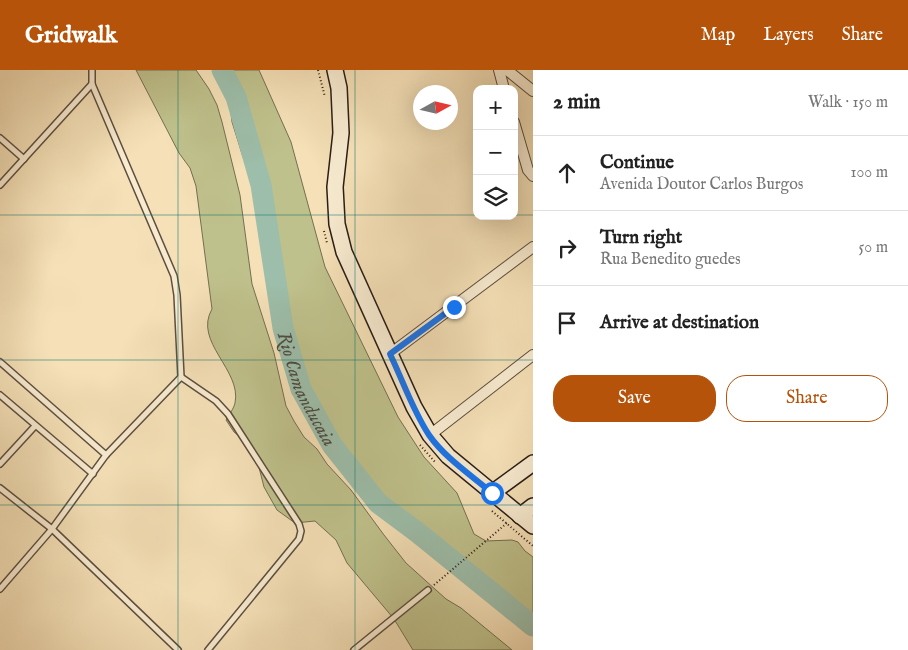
<!DOCTYPE html>
<html lang="en">
<head>
<meta charset="utf-8">
<style>
	body { margin:0; font-family:"IM FELL English",serif; background:#f2f2f2; color:#222 }
	.controls { position:absolute; right:15px; top:15px; display:grid; overflow:hidden; border-radius:10px; box-shadow:0 5px 20px #0002 }
	.controls button { width:45px; height:45px; display:grid; place-items:center; padding:0; border:0; border-bottom:1px solid #e0e0e0; background:#fff; color:#222; font:25px sans-serif }
	.compass { position:absolute; left:413px; top:15px; width:45px; height:45px; border-radius:50%; background:#fff; box-shadow:0 5px 20px #0002; rotate:82deg }
	.stop { position:absolute; width:15px; height:15px; margin:-11px; border:4px solid #1a73e8; border-radius:50%; background:#fff }
	.stop.end { background:#1a73e8; border-color:#fff; box-shadow:0 1px 5px #0008 }
	.list { margin:0; padding:0; list-style:none }
	h2 { display:flex; justify-content:space-between; align-items:center; height:65px; margin:0; padding:0 20px; font-size:21px }
	h2 small { font-size:16px; font-weight:400; color:#767676 }
	.list li { display:grid; grid-template-columns:32px 1fr auto; gap:15px; align-items:center; box-sizing:border-box; height:75px; padding:0 20px; border-top:1px solid #e0e0e0 }
	.list b { display:block; font-size:19px; white-space:nowrap }
	.list p { margin:0; font-size:16px; white-space:nowrap; color:#767676 }
	.list em { font-size:16px; font-style:normal; color:#767676 }
	.actions { display:flex; gap:10px; padding:15px 20px }
	.actions a { flex:1; padding:11px 0; border:1px solid #b45309; border-radius:20px; text-align:center; font-size:18px; color:#b45309 }
	.actions .main { background:#b45309; color:#fff }
	.icon { flex:none; width:28px; height:28px; fill:none; stroke:currentColor; stroke-width:2; stroke-linecap:round; stroke-linejoin:round }
	.map { position:relative; flex:none; width:533px; height:580px; overflow:hidden }
	header { display:flex; align-items:center; gap:30px; box-sizing:border-box; height:70px; padding:0 25px; background:#b45309; color:#fff }
	header strong { font-size:24px }
	nav { display:flex; gap:28px; margin-inline-start:auto; font-size:18px }
	main { display:flex }
	aside { flex:1; background:#fff }
	.map>svg:first-child { display:block }
	.green { fill:#bfc18c; stroke:#746f52 }
	.lines { fill:none; stroke-linecap:round; stroke-linejoin:round }
	.river { stroke:#9dbeaa; stroke-width:21 }
	.lane-casing { stroke:#5d4e3f; stroke-width:8 }
	.street-casing { stroke:#5d4e3f; stroke-width:12 }
	.secondary-casing { stroke:#2a1d17; stroke-width:18 }
	.path { stroke:#2a1d17; stroke-width:2; stroke-dasharray:1 2.5; stroke-linecap:butt }
	.lane { stroke:#f8ebd0; stroke-width:5 }
	.street { stroke:#f8ebd0; stroke-width:10 }
	.secondary { stroke:#f8ebd0; stroke-width:15 }
	.route { stroke:#1a73e8; stroke-width:6 }
	.grid { fill:none; stroke:#0f766e; stroke-width:1; stroke-opacity:0.55 }
	.labels { text-anchor:middle; stroke-width:4; stroke-linejoin:round; paint-order:stroke }
	.water-label { font-size:19px; font-style:italic; fill:#4c4d43; stroke:#f8ebd0 }
</style>
</head>
<body>
<header>
<strong>Gridwalk</strong>
<nav><a>Map</a><a>Layers</a><a>Share</a></nav>
</header>
<main>
<div class="map">
<svg width="533" height="580" viewBox="0 0 533 580">
	<rect width="100%" height="100%" fill="#f5e0b7"/>
	<filter id="stains"><feTurbulence type="fractalNoise" baseFrequency=".004" numOctaves="4"/><feColorMatrix values="0 0 0 0 .2 0 0 0 0 .09 0 0 0 0 .02 0 0 0 .5 -.17"/></filter>
	<radialGradient id="worn" r=".72"><stop offset=".6" stop-color="#630" stop-opacity="0"/><stop offset="1" stop-color="#630" stop-opacity=".3"/></radialGradient>
	<!-- green -->
	<g class="green">
		<path d="M136,0H196L209,19L217,35L222,52L240,125L252,214L274,283L286,336L294,351L304,367L317,379L327,394L351,420L384,465L406,493L446,529L461,538L512,580H413L394,549L347,493L336,470L315,451L295,453L277,440L264,417L254,378L234,362L226,350C229,345 234,338 235,333C242,300 193,272 212,239L196,116L190,98L179,83Z"/>
		<path d="M213,0H259L291,72L325,197L398,347L424,387L457,423L474,464L486,471L512,470L518,472L525,481L533,487V551L520,543L478,511L451,485L420,469L393,446L345,393L327,360L305,329L296,314L289,296L278,226L271,208L266,155L260,120L253,102L243,87L232,52L230,34L223,17Z"/>
	</g>
	<g class="lines">
		<!-- river -->
		<path class="river" id="s1" d="M222,0L236,27L261,115L283,258L301,319L332,375L378,433L417,462L533,556"/>
		<!-- lane casing -->
		<g class="lane-casing">
			<g id="lane">
				<path d="M0,68L24,89"/>
				<path d="M0,115L92,14"/>
				<path d="M0,292L106,385"/>
				<path d="M181,307L216,331L228,344L299,454L301,461L299,469L208,580"/>
				<path d="M0,325L93,404"/>
				<path d="M0,394L35,356"/>
				<path d="M0,418L52,459L178,580"/>
				<path d="M0,519L52,459L106,385L181,307L177,225L174,206L92,14V0"/>
				<path d="M354,580L428,520"/>
			</g>
		</g>
		<!-- street casing -->
		<g class="street-casing">
			<g id="street">
				<path d="M499,0L504,19"/>
				<path d="M507,0L533,21"/>
				<path d="M514,52L528,100L533,106"/>
				<path d="M390,284L533,177"/>
				<path d="M430,365L533,285"/>
			</g>
		</g>
		<!-- secondary casing -->
		<g class="secondary-casing">
			<g id="secondary">
				<path d="M335,0L339,18L341,63L335,117L337,154L344,182L414,337L430,365L448,386L533,456"/>
				<path d="M492,423L533,393"/>
				<path d="M520,446L533,436"/>
			</g>
		</g>
		<!-- path -->
		<g class="path">
			<path d="M318,0L325,27"/>
			<path d="M324,161L327,173"/>
			<path d="M420,375L435,392"/>
			<path d="M492,441L533,476"/>
			<path d="M434,515L507,453"/>
		</g>
		<!-- lane -->
		<use href="#lane" class="lane"/>
		<!-- street -->
		<use href="#street" class="street"/>
		<!-- secondary -->
		<use href="#secondary" class="secondary"/>
	</g>
	<g class="lines">
		<!-- route -->
		<path class="route" d="M454,237L390,284C403,311 413,341 429,365C445,388 471,405 492,423"/>
	</g>
	<!-- grid -->
	<path class="grid" d="M178,0V580M355,0V580M0,145H477M514,145H533M0,290H533M0,435H533"/>
	<g class="labels">
		<!-- water labels -->
		<g class="water-label">
			<text dy="7" stroke="none"><textPath href="#s1" startOffset="332">Rio Camanducaia</textPath></text>
		</g>
	</g>
	<rect width="100%" height="100%" filter="url(#stains)"/>
	<rect width="100%" height="100%" fill="url(#worn)"/>
</svg>
<div class="controls">
<button>+</button>
<button>−</button>
<button><svg class="icon" aria-label="layers" viewBox="0 0 24 24"><path d="M12 4l9 5-9 5-9-5zM3 14l9 5 9-5"/></svg></button>
</div>
<svg class="compass" viewBox="-18 -18 36 36"><path d="M0-13l5 13h-10z" fill="#e53935"/><path d="M0 13l5-13h-10z" fill="#767676"/></svg>
<div class="stop" style="left:492px;top:423px"></div>
<div class="stop end" style="left:454px;top:237px"></div>
</div>
<aside>
<h2>2 min<small>Walk · 150 m</small></h2>
<ul class="list">
<li><svg class="icon" aria-label="ahead" viewBox="0 0 24 24"><path d="M12 20V5M6 11l6-6 6 6"/></svg><div><b>Continue</b><p>Avenida Doutor Carlos Burgos</p></div><em>100 m</em></li>
<li><svg class="icon" aria-label="right" viewBox="0 0 24 24"><path d="M7 20v-9h11M14 6l5 5-5 5"/></svg><div><b>Turn right</b><p>Rua Benedito guedes</p></div><em>50 m</em></li>
<li><svg class="icon" aria-label="arrive" viewBox="0 0 24 24"><path d="M6 21V4h12l-3 4 3 4H6"/></svg><div><b>Arrive at destination</b></div></li>
</ul>
<div class="actions"><a class="main">Save</a><a>Share</a></div>
</aside>
</main>
</body>
</html>
